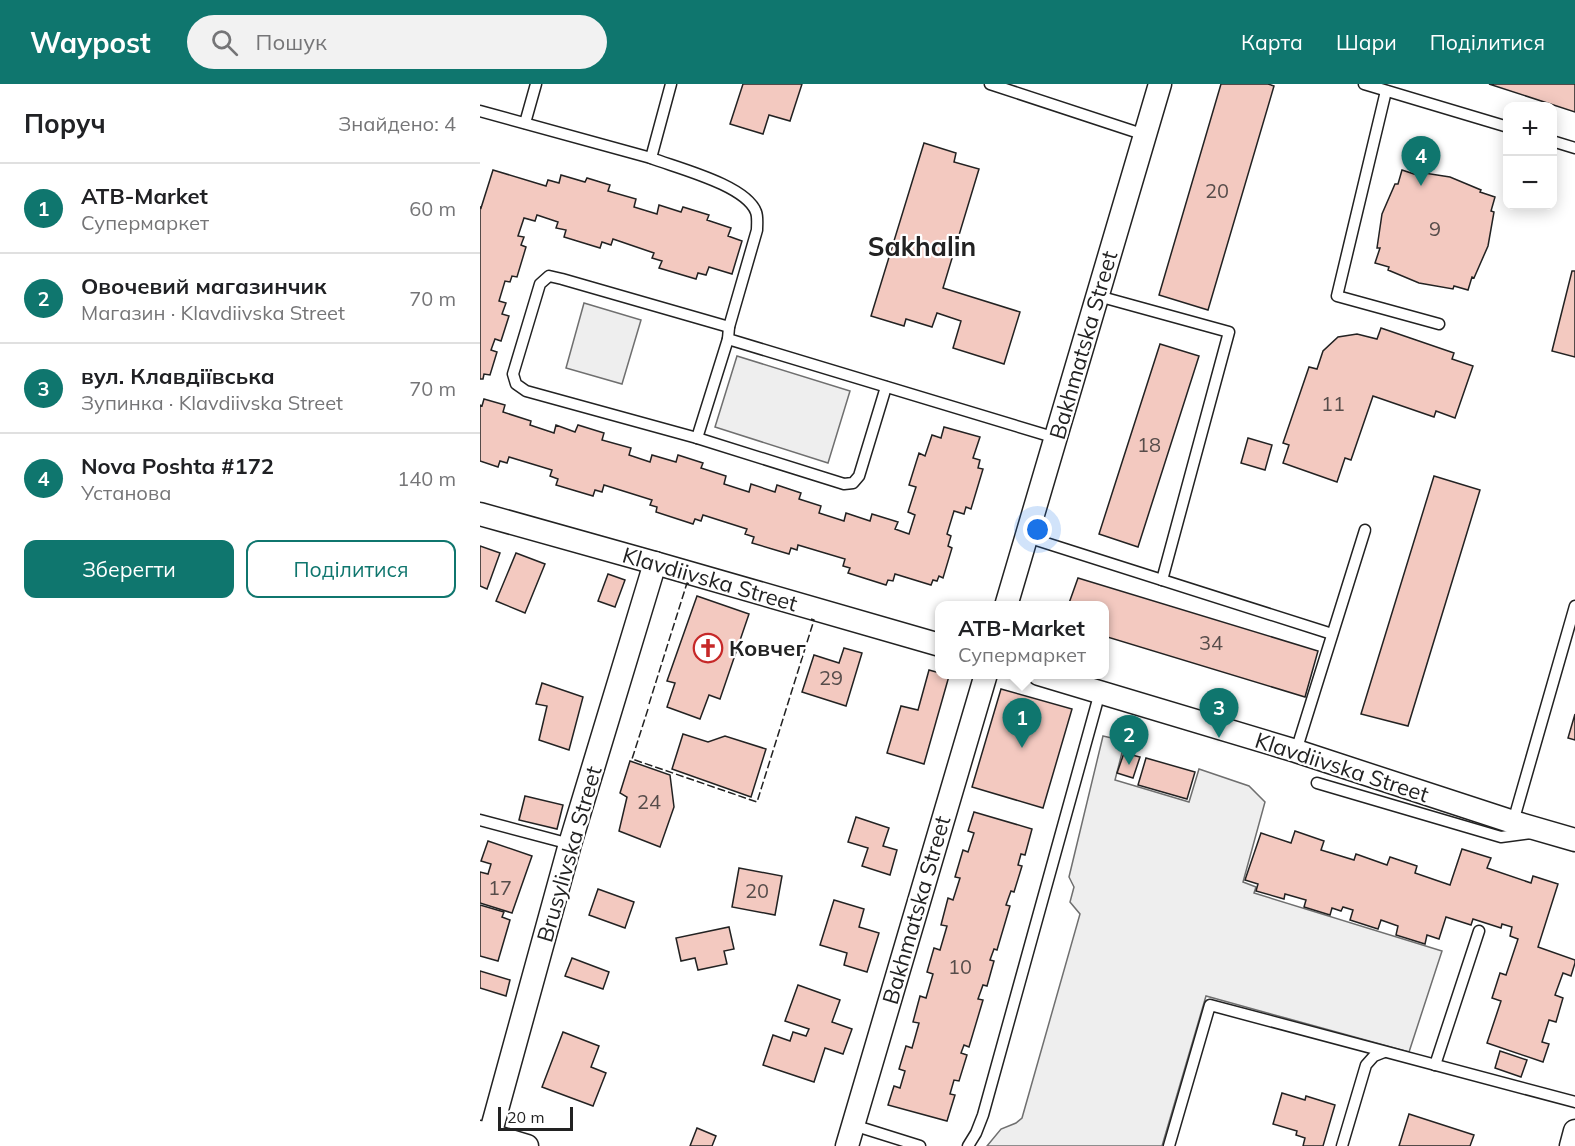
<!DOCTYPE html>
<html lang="uk">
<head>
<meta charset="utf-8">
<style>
	body { margin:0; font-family:Mulish,sans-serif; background:#f2f2f2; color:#202124 }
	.controls { position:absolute; right:18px; top:18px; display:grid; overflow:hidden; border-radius:12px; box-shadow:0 3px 15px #0003 }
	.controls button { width:54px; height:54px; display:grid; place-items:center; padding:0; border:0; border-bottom:2px solid #e0e0e0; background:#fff; color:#202124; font:30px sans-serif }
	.scale { position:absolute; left:18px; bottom:15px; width:75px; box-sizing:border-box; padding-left:6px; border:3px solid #222; border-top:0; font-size:16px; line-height:21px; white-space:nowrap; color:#222; -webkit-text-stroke:4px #fff; paint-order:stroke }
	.you { position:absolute; left:558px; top:446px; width:21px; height:21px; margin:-15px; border:4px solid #fff; border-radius:50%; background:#1a73e8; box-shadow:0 0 0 9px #1a73e833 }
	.badge { display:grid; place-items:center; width:39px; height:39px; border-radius:50%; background:#0f766e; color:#fff; font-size:20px; font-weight:700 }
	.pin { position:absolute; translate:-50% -50px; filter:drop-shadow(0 2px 3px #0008) }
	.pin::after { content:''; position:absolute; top:32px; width:21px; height:18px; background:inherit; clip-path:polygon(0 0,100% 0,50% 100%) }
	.popup { position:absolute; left:455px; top:517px; width:174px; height:78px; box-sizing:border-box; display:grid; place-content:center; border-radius:12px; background:#fff; filter:drop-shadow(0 2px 4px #0005); font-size:20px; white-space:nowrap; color:#757577 }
	.popup b { font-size:22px; color:#202124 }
	.popup::after { content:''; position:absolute; left:50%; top:100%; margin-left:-12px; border:12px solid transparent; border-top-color:#fff }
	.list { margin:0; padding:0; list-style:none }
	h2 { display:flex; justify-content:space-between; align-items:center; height:78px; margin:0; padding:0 24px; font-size:26px }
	h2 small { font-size:20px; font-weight:400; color:#757577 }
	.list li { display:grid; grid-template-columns:39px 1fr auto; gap:18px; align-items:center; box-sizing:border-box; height:90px; padding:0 24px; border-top:2px solid #e0e0e0 }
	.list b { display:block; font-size:22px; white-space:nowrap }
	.list p { margin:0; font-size:20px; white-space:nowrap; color:#757577 }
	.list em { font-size:20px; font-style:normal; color:#757577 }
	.actions { display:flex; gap:12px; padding:18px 24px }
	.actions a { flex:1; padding:14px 0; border:2px solid #0f766e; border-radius:12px; text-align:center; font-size:21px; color:#0f766e }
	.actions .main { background:#0f766e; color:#fff }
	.icon { flex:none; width:33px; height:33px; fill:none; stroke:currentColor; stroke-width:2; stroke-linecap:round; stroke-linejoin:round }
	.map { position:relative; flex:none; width:1095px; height:1062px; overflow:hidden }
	header { display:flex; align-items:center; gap:36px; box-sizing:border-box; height:84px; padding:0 30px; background:#0f766e; color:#fff }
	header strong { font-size:28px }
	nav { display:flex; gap:33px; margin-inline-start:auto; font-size:21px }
	.search { width:420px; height:54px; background:#f2f2f2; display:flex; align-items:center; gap:15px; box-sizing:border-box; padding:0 21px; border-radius:33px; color:#757577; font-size:22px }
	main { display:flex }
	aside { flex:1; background:#fff }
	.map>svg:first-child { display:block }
	.green { fill:#eee; stroke:#6f6f6f; stroke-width:1.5 }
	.building { fill:#f3c9c0; stroke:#222; stroke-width:1.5 }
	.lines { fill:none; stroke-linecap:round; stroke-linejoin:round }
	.lane-casing { stroke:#222; stroke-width:13 }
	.street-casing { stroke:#222; stroke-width:25 }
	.lane { stroke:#fff; stroke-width:10 }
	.street { stroke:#fff; stroke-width:22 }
	.fence { stroke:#222; stroke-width:1.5; stroke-dasharray:8 3; stroke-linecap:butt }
	.labels { text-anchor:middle; stroke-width:4.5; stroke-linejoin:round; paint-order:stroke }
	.number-label { font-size:20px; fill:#564c4a }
	.street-label { font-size:22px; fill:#222; stroke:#fff }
	.poi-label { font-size:22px; font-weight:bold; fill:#222; stroke:#fff; text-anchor:start }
	.quarter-label { font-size:26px; font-weight:bold; fill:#222; stroke:#fff }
</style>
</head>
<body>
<header>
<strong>Waypost</strong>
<div class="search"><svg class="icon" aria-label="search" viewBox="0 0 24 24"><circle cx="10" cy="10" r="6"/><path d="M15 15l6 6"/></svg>Пошук</div>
<nav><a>Карта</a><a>Шари</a><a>Поділитися</a></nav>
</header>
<main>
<aside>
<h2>Поруч<small>Знайдено: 4</small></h2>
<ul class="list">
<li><span class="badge">1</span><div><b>ATB-Market</b><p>Супермаркет</p></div><em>60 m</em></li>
<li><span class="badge">2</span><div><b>Овочевий магазинчик</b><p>Магазин · Klavdiivska Street</p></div><em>70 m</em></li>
<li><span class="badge">3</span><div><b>вул. Клавдіївська</b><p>Зупинка · Klavdiivska Street</p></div><em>70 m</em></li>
<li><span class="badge">4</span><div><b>Nova Poshta #172</b><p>Установа</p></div><em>140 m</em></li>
</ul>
<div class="actions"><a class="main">Зберегти</a><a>Поділитися</a></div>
</aside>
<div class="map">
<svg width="1095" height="1062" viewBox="0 0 1095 1062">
	<rect width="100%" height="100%" fill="#fff"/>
	<!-- green -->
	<g class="green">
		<path d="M104,219L161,236L142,300L86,284Z"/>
		<path d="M257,272L370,307L348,379L235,343Z"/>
		<path d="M623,652L645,657L635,696L709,718L719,685L769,702L785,718L763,798L776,803L774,809L962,867L929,968L726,912L682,1062H507L521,1045L536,1039L542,1034L600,830L590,818L594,803L589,793Z"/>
	</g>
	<!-- building -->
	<g class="building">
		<path d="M263,0H322L310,37L289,31L283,50L250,40Z"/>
		<path d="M741,0H788L794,2L728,226L679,211Z"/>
		<path d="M1009,0H1095V28Z"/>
		<path d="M444,59L476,69L474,78L499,85L463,204L540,228L524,280L473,264L481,237L457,229L452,243L426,235L424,242L391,232Z"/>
		<path d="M13,86L66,102L68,96L79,99L81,91L105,98L107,94L130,101L128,107L156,115L154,123L177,130L179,121L201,128L203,123L229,131L227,136L251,144L248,152L262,157L252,190L229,183L226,191L218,189L216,195L179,184L182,177L172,174L174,169L133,155L131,161L122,158L120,164L84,153L86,146L76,144L78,138L57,131L55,137L44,134L38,152L44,153L41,161L46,163L37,193L32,192L30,198L25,197L19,217L26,219L22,230L29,232L21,257L15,255L11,266L17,268L10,291L4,290L3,295H0V123L1,124Z"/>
		<path d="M922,86L937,91L938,88L970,93L1001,106L1000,108L1015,113L1011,127L1014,128L1008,162L994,194L992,193L988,206L974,202L973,205L939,199L908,186L909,183L895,179L900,164H897L902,130L915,100H918Z"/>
		<path d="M1092,187H1095V273L1072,267Z"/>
		<path d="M901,244L974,269L972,275L993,282L975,334L956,327L954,333L893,312L871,376L865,374L857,398L803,379L809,361L803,359L829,283L837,285L843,267L858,253L877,250L897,255Z"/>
		<path d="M680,260L719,272L658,463L619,450Z"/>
		<path d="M4,315L25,321L23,328L51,337L50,341L74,349L76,341L95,348L98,341L124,349L122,356L151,364L149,371L170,378L172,371L196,378L198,371L223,379L221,384L246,392L244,400L269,408L271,400L295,408L297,401L321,409L319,415L341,422L339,429L364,437L366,429L390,437L392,430L418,438L415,445L429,450L435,431L428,428L436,403L429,401L439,369L445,372L452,351L461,354L464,343L500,353L493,374L500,376L498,384L503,385L491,425L486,423L484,430L474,427L467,450L471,452L468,462L472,464L463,494L459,492L457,497L453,496L451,501L415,490L413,497L408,496L406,501L368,489L370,484L363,482L365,475L318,461L317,466L311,464L309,470L272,459L274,453L265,450L267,445L223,431L221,437L215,435L213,440L176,428L177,423L170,421L172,416L124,401L122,408L115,406L113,412L76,401L78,395L70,392L72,386L29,373L27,379L20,377L18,383L0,377V321L2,322Z"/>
		<path d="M768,354L792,361L785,386L761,379Z"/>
		<path d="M954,392L1000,406L928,642L881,630Z"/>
		<path d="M0,462L20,469L7,505L0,502Z"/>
		<path d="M36,469L65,480L45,529L16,517Z"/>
		<path d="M128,490L145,496L135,523L118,517Z"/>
		<path d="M598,494L838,567L825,613L624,552V522H588Z"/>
		<path d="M217,512L269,530L240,615L229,611L220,635L187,623L195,599L187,597Z"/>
		<path d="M364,564L382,569L366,622L322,608L334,571L359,579Z"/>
		<path d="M449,586L460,589V590L469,592L444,680L407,669L421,622L438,626Z"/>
		<path d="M62,599L103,613L89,666L59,656L67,622L56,620Z"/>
		<path d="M521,605L592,625L563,724L492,703Z"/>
		<path d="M1095,630V656L1088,654Z"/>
		<path d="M203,650L228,658L245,652L286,665L271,713L192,685Z"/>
		<path d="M644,669L660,673L653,694L637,689Z"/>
		<path d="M666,674L715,688L707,715L658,701Z"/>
		<path d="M150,677L190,691L194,723L180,763L139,747L147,713L140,709Z"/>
		<path d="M45,712L83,721L77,745L39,736Z"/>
		<path d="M494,728L552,745L545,771L541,770L538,781L542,782L534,808L531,807L526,821L530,822L517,866L514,865L510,876L514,877L507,902L503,901L498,915L503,916L489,963L484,961L481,969L487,971L479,997L474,996L470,1010L475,1011L467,1037L408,1021L414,1002L420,1004L425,987L419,985L426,962L432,964L439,939L433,938L440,912L446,914L453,890L447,888L454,864L460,866L467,842L461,841L468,814L473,816L480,794L475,793L483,766L488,768L494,749L488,747Z"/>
		<path d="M376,733L409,744L403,762L417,766L410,791L382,782L388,764L368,758Z"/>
		<path d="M815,747L844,757L841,766L874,776L876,770L907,781L910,773L937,782L935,789L970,801L982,765L1011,774L1007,784L1051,799L1053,792L1078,800L1058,863L1095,876V879L1091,892L1083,889L1075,911L1083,914L1076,938L1069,936L1062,958L1069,960L1063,978L1007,959L1021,917L1012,914L1020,889L1026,891L1038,855L1030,852L1032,843L1022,840L1021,844L993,835L991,841L966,833L959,855L947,851L945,860L916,851L918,842L901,836L898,845L870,836L873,826L863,823L861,827L852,824L850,831L824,823L826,816L805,810L804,815L776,807L778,800L765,796L781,749L811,759Z"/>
		<path d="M8,757L52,772L32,829L0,819V788L8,790L11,780L1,777Z"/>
		<path d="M259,784L302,792L295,831L252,823Z"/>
		<path d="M118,805L154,818L145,844L109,831Z"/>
		<path d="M354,816L384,825L379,843L399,849L387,888L364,881L367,869L340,861Z"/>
		<path d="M0,821L24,828L22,833L30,836L18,877L0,872Z"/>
		<path d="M249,843L254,865L244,867L247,880L218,886L215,874L201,877L196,854Z"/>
		<path d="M92,874L129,888L123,905L85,892Z"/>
		<path d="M0,887L30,896L26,912L0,904Z"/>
		<path d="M318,901L360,916L352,938L372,945L363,970L345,964L334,998L283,981L293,951L310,957L313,948L326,952L329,945L305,937Z"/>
		<path d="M83,948L119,962L111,983L126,989L113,1022L62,1003Z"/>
		<path d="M1020,967L1047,976L1041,993L1015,984Z"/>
		<path d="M802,1009L825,1016L826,1012L855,1021L843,1062H823L825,1054L816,1051L817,1047L793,1040Z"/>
		<path d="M929,1030L994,1051L990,1062H919Z"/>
		<path d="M217,1044L236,1052L232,1062H210Z"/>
	</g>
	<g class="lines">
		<!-- lane casing -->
		<g class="lane-casing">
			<g id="lane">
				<path d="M510,0L665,51"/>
				<path d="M884,0L1028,43"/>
				<path d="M906,7L857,212L959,240"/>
				<path d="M0,27L171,74L191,0"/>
				<path d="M45,39L56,0"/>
				<path d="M1072,57L1095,64"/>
				<path d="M171,74C197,84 266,101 276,128C278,133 277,140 277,146L249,243L248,255L576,354"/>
				<path d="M618,212L749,248L682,496"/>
				<path d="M249,243L82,195L69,192L60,200L33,290L36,300L46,307L217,354L364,400L373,399L379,392L406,303"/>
				<path d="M217,354L248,255"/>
				<path d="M547,453L852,550"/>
				<path d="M816,667L885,446"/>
				<path d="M837,699L1021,753L1051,749"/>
				<path d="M0,736L90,760"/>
				<path d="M1033,738L1095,522"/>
				<path d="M955,981L999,847"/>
				<path d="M373,1041L440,1062"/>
				<path d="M488,1062L496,1049L503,1031L620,608"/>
				<path d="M689,1062L730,921L1095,1018"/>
				<path d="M862,1062L886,981L894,972L904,968"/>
			</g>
		</g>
		<!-- street casing -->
		<g class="street-casing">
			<g id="street">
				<path d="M0,430L175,479L460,561"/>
				<path d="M526,522L680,0"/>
				<path d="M559,590L816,667L1033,738L1095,756"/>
				<path d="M0,1048L47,1062"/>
				<path d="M7,1062L90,760L175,479"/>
				<path d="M367,1062L506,590"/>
				<path d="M1091,1062L1095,1047"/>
			</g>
		</g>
		<!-- lane -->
		<use href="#lane" class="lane"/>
		<!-- street -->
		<use href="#street" class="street"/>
		<!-- fence -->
		<g class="fence">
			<path d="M169,620L207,499L210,500"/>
			<path d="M168,625L152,675L277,718L334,536L331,535"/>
		</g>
	</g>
	<!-- icons -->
	<defs>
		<g id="church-ring" transform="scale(1.5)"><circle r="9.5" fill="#fff" stroke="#c62828" stroke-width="1.5"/><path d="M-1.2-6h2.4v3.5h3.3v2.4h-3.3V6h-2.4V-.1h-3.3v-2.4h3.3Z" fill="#c62828"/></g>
	</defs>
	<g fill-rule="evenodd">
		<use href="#church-ring" x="228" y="564"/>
	</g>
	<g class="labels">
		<!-- number labels -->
		<g class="number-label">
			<text x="737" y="114">20</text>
			<text x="955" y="152">9</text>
			<text x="853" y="327">11</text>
			<text x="669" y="368">18</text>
			<text x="731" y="566">34</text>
			<text x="351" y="601">29</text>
			<text x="169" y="725">24</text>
			<text x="20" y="811">17</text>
			<text x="277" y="814">20</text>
			<text x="480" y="890">10</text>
		</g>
		<!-- street labels -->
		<g class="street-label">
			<text transform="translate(603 261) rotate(-74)" y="8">Bakhmatska Street</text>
			<text transform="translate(230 495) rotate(16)" y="8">Klavdiivska Street</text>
			<text transform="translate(862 683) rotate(18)" y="8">Klavdiivska Street</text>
			<text transform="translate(89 770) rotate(-74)" y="8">Brusylivska Street</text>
			<text transform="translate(436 826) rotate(-74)" y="8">Bakhmatska Street</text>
		</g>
		<!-- poi labels -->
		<g class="poi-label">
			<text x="249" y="572">Ковчег</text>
		</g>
		<!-- quarter labels -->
		<g class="quarter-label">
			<text x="442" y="172">Sakhalin</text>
		</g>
	</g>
</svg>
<div class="controls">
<button>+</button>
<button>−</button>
</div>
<div class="scale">20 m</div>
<div class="you"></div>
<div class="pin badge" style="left:542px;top:664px">1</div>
<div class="popup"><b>ATB-Market</b>Супермаркет</div>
<div class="pin badge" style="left:649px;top:681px">2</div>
<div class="pin badge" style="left:739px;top:654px">3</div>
<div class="pin badge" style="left:941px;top:102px">4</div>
</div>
</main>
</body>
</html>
